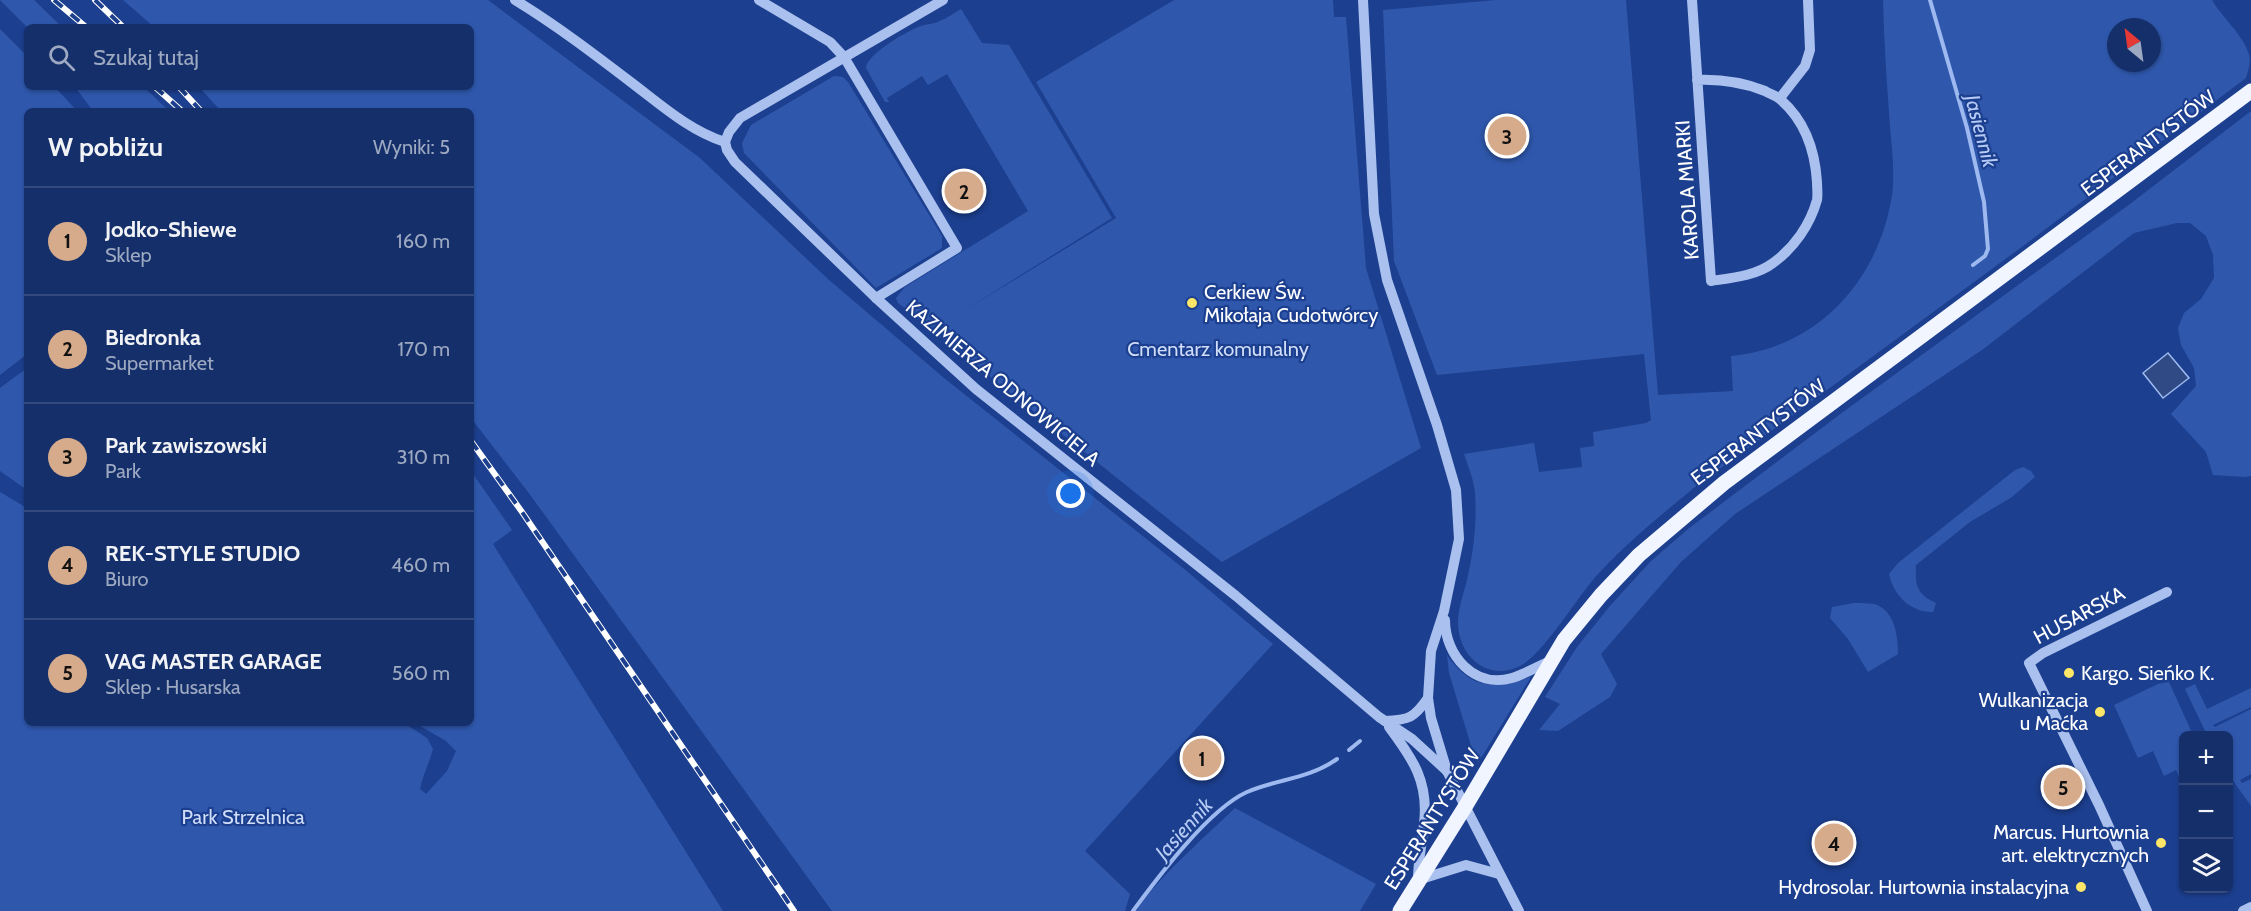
<!DOCTYPE html>
<html lang="pl">
<head>
<meta charset="utf-8">
<style>
	body { margin:0; font-family:Cabin,sans-serif; background:#223b73; color:#f1f3f6 }
	.controls { position:absolute; right:18px; bottom:18px; display:grid; overflow:hidden; border-radius:9px; box-shadow:0 2px 4px #0004 }
	.controls button { width:54px; height:54px; display:grid; place-items:center; padding:0; border:0; border-bottom:2px solid #344a7e; background:#152f6b; color:#f1f3f6; font:30px sans-serif }
	.compass { position:absolute; left:2107px; top:18px; width:54px; height:54px; border-radius:50%; background:#152f6b; box-shadow:0 2px 4px #0004; rotate:331deg }
	.you { position:absolute; left:1071px; top:494px; width:21px; height:21px; margin:-15px; border:4px solid #fff; border-radius:50%; background:#1a73e8; box-shadow:0 0 0 9px #1a73e833 }
	.badge { display:grid; place-items:center; width:39px; height:39px; border-radius:50%; background:#d6ab8b; color:#111; font-size:20px; font-weight:700 }
	.pin { position:absolute; translate:-50% -50%; border:3px solid #fff; box-shadow:0 2px 6px #0006 }
	.list { margin:0; padding:0; list-style:none }
	h2 { display:flex; justify-content:space-between; align-items:center; height:78px; margin:0; padding:0 24px; font-size:26px }
	h2 small { font-size:20px; font-weight:400; color:#9da9c1 }
	.list li { display:grid; grid-template-columns:39px 1fr auto; gap:18px; align-items:center; box-sizing:border-box; height:108px; padding:0 24px; border-top:2px solid #344a7e }
	.list b { display:block; font-size:22px; white-space:nowrap }
	.list p { margin:0; font-size:20px; white-space:nowrap; color:#9da9c1 }
	.list em { font-size:20px; font-style:normal; color:#9da9c1 }
	.icon { flex:none; width:33px; height:33px; fill:none; stroke:currentColor; stroke-width:2; stroke-linecap:round; stroke-linejoin:round }
	.map { position:relative; flex:none; width:2251px; height:911px; overflow:hidden }
	.search { position:absolute; background:#152f6b; box-shadow:0 2px 4px #0004; left:24px; top:24px; width:450px; height:66px; display:flex; align-items:center; gap:15px; box-sizing:border-box; padding:0 21px; border-radius:9px; color:#9da9c1; font-size:22px }
	.panel { position:absolute; background:#152f6b; box-shadow:0 2px 4px #0004; left:24px; top:108px; width:450px; height:618px; border-radius:9px }
	.map>svg:first-child { display:block }
	.green { fill:#2f58ad; fill-rule:evenodd }
	.water { fill:#304a85; stroke:#9db9f0; stroke-width:1.5 }
	.lines { fill:none; stroke-linecap:round; stroke-linejoin:round }
	.stream { stroke:#9db9f0; stroke-width:4 }
	.minor { stroke:#aac0ee; stroke-width:10 }
	.major { stroke:#f1f5ff; stroke-width:15 }
	.rail-casing { stroke:#fff; stroke-width:6 }
	.rail { stroke:#1c3f8f; stroke-width:4; stroke-dasharray:11; stroke-linecap:butt }
	.poi-dot { fill:#fee668; stroke:#1c3f8f; stroke-width:2 }
	.labels { text-anchor:middle; stroke-width:4.5; stroke-linejoin:round; paint-order:stroke }
	.street-label { font-size:20px; fill:#fff; stroke:#1c3f8f }
	.poi-label { font-size:20px; fill:#fff; stroke:#1c3f8f; text-anchor:end }
	.park-label { font-size:20px; fill:#d0defa; stroke:#1c3f8f }
	.water-label { font-size:21px; font-style:italic; fill:#b6cbf5; stroke:#1c3f8f }
</style>
</head>
<body>
<div class="map">
<svg width="2251" height="911" viewBox="0 0 2251 911">
	<rect width="100%" height="100%" fill="#1c3f8f"/>
	<!-- green -->
	<g class="green">
		<path d="M0,0H34L62,27H27Z"/>
		<path d="M123,0H488L700,158L828,279L944,378L1183,568L1273,644L1085,851L1130,894L1125,911H832L531,496L471,418V111H221L199,87H471V27H154Z"/>
		<path d="M1174,0H1333L1334,17H1346L1366,268L1421,448L1222,562L898,303L896,298L905,287L1028,211L947,74L928,85L922,76L887,98L889,102H885L866,68C866,55 908,30 921,26C927,24 934,24 940,21C947,18 954,13 961,9L982,43L1009,45L1112,218L965,310L1116,218L1036,82Z"/>
		<path d="M1496,0H1626L1658,395L1733,391L1731,356C1818,348 1879,280 1892,195C1895,173 1892,149 1890,127C1887,85 1884,43 1883,0H2212C2221,16 2245,37 2249,55C2251,62 2248,71 2246,78L2019,249L1695,487C1662,514 1628,542 1599,573C1579,594 1543,655 1520,666C1488,682 1459,657 1458,624C1458,606 1465,591 1468,575C1474,549 1477,520 1475,493C1474,480 1468,466 1464,454L1534,443L1539,472L1582,467L1580,448L1594,446L1593,432L1646,423L1651,420L1644,354L1437,375L1394,261L1383,10ZM2116,27H2152V63H2116Z"/>
		<path d="M0,29L27,56V87H55L77,111H27V354L0,375Z"/>
		<path d="M834,76L843,77L848,82L942,236V248L876,288L744,153L742,143L751,125Z"/>
		<path d="M75,87H138L146,89L169,111H93Z"/>
		<path d="M2251,111V476L2245,477L2213,475L2206,452L2171,414L2196,386L2194,368L2181,345L2178,328L2184,313L2201,299L2214,278L2213,255L2206,236L2190,223H2177L2134,233L1982,350L1735,514L1681,562L1601,654L1617,684L1610,697L1558,731L1539,730L1560,704L1545,697L1577,647L1609,607L1650,562L1688,529L1843,412L2130,204Z"/>
		<path d="M27,368V490L0,471V388Z"/>
		<path d="M2023,467L2031,471L2035,477L2012,497L1970,522L1916,565C1915,586 1917,594 1936,603L1933,612C1910,612 1894,596 1889,574L1898,563L2015,470Z"/>
		<path d="M471,471L512,530L493,544L723,911H0V492L27,508V723H404L427,738L433,749C429,763 423,775 420,789L426,794L447,771L456,751L446,741L415,723H471Z"/>
		<path d="M1854,603C1860,603 1868,603 1874,604C1895,610 1898,636 1898,654L1868,672L1848,639L1830,618L1832,607Z"/>
		<path d="M1447,655C1472,690 1492,689 1531,677L1478,763L1473,752L1449,673Z"/>
		<path d="M2169,682L2193,735L2184,736L2183,786L2176,770L2164,776L2153,751L2138,758L2114,705L2158,684Z"/>
		<path d="M2195,684L2207,709L2251,688V707L2213,725L2215,727L2251,709V774L2240,780L2242,783L2251,779V806L2229,775L2228,736L2207,735L2185,689Z"/>
		<path d="M1235,808L1376,884L1360,911H1136C1160,875 1203,839 1235,808Z"/>
	</g>
	<!-- water -->
	<path class="water" d="M2168,353L2189,378L2163,398L2143,373Z"/>
	<g class="lines">
		<!-- stream -->
		<g class="stream">
			<path d="M1930,0L1967,128L1984,202L1988,249L1985,256L1973,265"/>
			<path d="M1349,750L1360,741"/>
			<path d="M1133,911C1158,877 1209,809 1247,792C1277,779 1309,779 1337,759"/>
		</g>
		<!-- minor -->
		<g class="minor">
			<path d="M515,0C556,25 594,54 632,83C661,105 690,131 725,142"/>
			<path d="M759,0L830,42L844,57L957,248L876,298"/>
			<path d="M1363,0L1374,214L1387,280L1437,425L1456,490L1459,539L1444,611L1431,651L1428,698L1431,718L1447,771L1519,911"/>
			<path d="M1692,0L1711,281C1731,278 1756,276 1773,263C1794,248 1810,225 1817,200C1818,195 1817,188 1817,182C1815,151 1805,121 1781,100C1777,96 1770,94 1765,91C1742,82 1722,79 1697,80"/>
			<path d="M1780,98L1805,66L1810,50L1808,0"/>
			<path d="M725,142L727,150L735,162L876,298L976,389L1236,596L1379,717L1412,739L1447,771"/>
			<path d="M725,142L729,132L740,118L943,0"/>
			<path d="M1445,620C1445,655 1474,689 1512,678C1525,674 1538,666 1551,661"/>
			<path d="M1385,721C1409,720 1414,718 1428,698"/>
			<path d="M1389,727C1413,759 1429,782 1424,824C1422,845 1418,859 1418,880L1466,865L1499,874"/>
			<path d="M2147,911L2099,805L2029,663L2043,653L2167,592"/>
			<path d="M2243,911L2251,907"/>
		</g>
		<!-- major -->
		<path class="major" d="M1400,911L1465,807L1564,640L1601,595L1639,555L1724,483L2251,91"/>
		<!-- rail casing -->
		<g class="rail-casing">
			<g id="rail">
				<path d="M54,0L86,27"/>
				<path d="M95,0L123,27"/>
				<path d="M155,87L182,111"/>
				<path d="M179,87L201,111"/>
				<path d="M471,441L522,512L794,911"/>
			</g>
		</g>
		<!-- rail -->
		<use href="#rail" class="rail"/>
	</g>
	<!-- markers -->
	<g class="poi-dot">
		<circle cx="1192" cy="303" r="6"/>
		<circle cx="2069" cy="673" r="6"/>
		<circle cx="2100" cy="712" r="6"/>
		<circle cx="2161" cy="843" r="6"/>
		<circle cx="2081" cy="887" r="6"/>
	</g>
	<g class="labels">
		<!-- street labels -->
		<g class="street-label">
			<text transform="translate(2148 143) rotate(-37)" y="7">ESPERANTYSTÓW</text>
			<text transform="translate(1687 190) rotate(-94)" y="7">KAROLA MIARKI</text>
			<text transform="translate(1003 383) rotate(40)" y="7">KAZIMIERZA ODNOWICIELA</text>
			<text transform="translate(1758 432) rotate(-37)" y="7">ESPERANTYSTÓW</text>
			<text transform="translate(2079 615) rotate(-28)" y="7">HUSARSKA</text>
			<text transform="translate(1432 819) rotate(-58)" y="7">ESPERANTYSTÓW</text>
		</g>
		<!-- poi labels -->
		<g class="poi-label">
			<text x="1204" y="299" text-anchor="start">Cerkiew Św.<tspan x="1204" dy="23">Mikołaja Cudotwórcy</tspan></text>
			<text x="2081" y="680" text-anchor="start">Kargo. Sieńko K.</text>
			<text x="2088" y="707">Wulkanizacja<tspan x="2088" dy="23">u Maćka</tspan></text>
			<text x="2149" y="839">Marcus. Hurtownia<tspan x="2149" dy="23">art. elektrycznych</tspan></text>
			<text x="2069" y="894">Hydrosolar. Hurtownia instalacyjna</text>
		</g>
		<!-- park labels -->
		<g class="park-label">
			<text x="1218" y="356">Cmentarz komunalny</text>
			<text x="243" y="824">Park Strzelnica</text>
		</g>
		<!-- water labels -->
		<g class="water-label">
			<text transform="translate(1981 131) rotate(75)" y="7">Jasiennik</text>
			<text transform="translate(1184 829) rotate(-48)" y="7">Jasiennik</text>
		</g>
	</g>
</svg>
<div class="controls">
<button>+</button>
<button>−</button>
<button><svg class="icon" aria-label="layers" viewBox="0 0 24 24"><path d="M12 4l9 5-9 5-9-5zM3 14l9 5 9-5"/></svg></button>
</div>
<svg class="compass" viewBox="-18 -18 36 36"><path d="M0-13l5 13h-10z" fill="#e53935"/><path d="M0 13l5-13h-10z" fill="#9da9c1"/></svg>
<div class="you"></div>
<div class="pin badge" style="left:1202px;top:758px">1</div>
<div class="pin badge" style="left:964px;top:191px">2</div>
<div class="pin badge" style="left:1507px;top:136px">3</div>
<div class="pin badge" style="left:1834px;top:843px">4</div>
<div class="pin badge" style="left:2063px;top:787px">5</div>
<div class="search"><svg class="icon" aria-label="search" viewBox="0 0 24 24"><circle cx="10" cy="10" r="6"/><path d="M15 15l6 6"/></svg>Szukaj tutaj</div>
<section class="panel">
<h2>W pobliżu<small>Wyniki: 5</small></h2>
<ul class="list">
<li><span class="badge">1</span><div><b>Jodko-Shiewe</b><p>Sklep</p></div><em>160 m</em></li>
<li><span class="badge">2</span><div><b>Biedronka</b><p>Supermarket</p></div><em>170 m</em></li>
<li><span class="badge">3</span><div><b>Park zawiszowski</b><p>Park</p></div><em>310 m</em></li>
<li><span class="badge">4</span><div><b>REK-STYLE STUDIO</b><p>Biuro</p></div><em>460 m</em></li>
<li><span class="badge">5</span><div><b>VAG MASTER GARAGE</b><p>Sklep · Husarska</p></div><em>560 m</em></li>
</ul>
</section>
</div>
</body>
</html>
